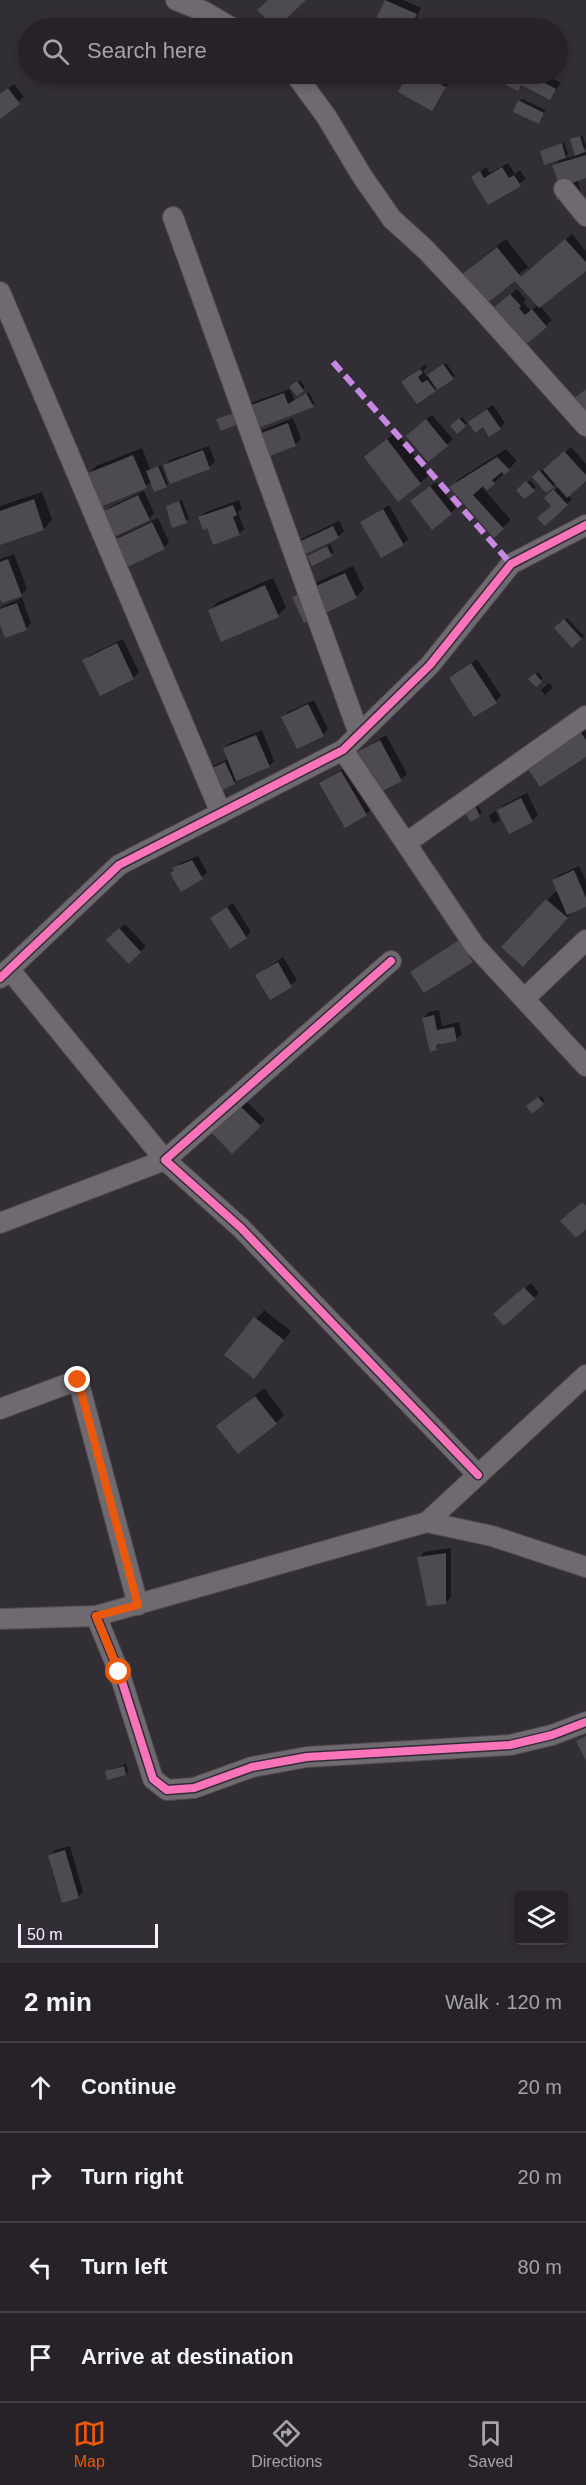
<!DOCTYPE html>
<html lang="en">
<head>
<meta charset="utf-8">
<style>
	body { margin:0; font-family:Helvetica,sans-serif; background:#2e2a30; color:#f1f3f6 }
	.controls { position:absolute; right:18px; bottom:18px; display:grid; overflow:hidden; border-radius:6px; box-shadow:0 3px 9px #0003 }
	.controls button { width:54px; height:54px; display:grid; place-items:center; padding:0; border:0; border-bottom:2px solid #423f45; background:#262228; color:#f1f3f6; font:30px sans-serif }
	.scale { position:absolute; left:18px; bottom:15px; width:140px; box-sizing:border-box; padding-left:6px; border:3px solid #f6f1fb; border-top:0; font-size:16px; line-height:21px; white-space:nowrap; color:#f6f1fb; -webkit-text-stroke:4px #322b38; paint-order:stroke }
	.stop { position:absolute; width:18px; height:18px; margin:-14px; border:4px solid #ea580c; border-radius:50%; background:#fff }
	.stop.end { background:#ea580c; border-color:#fff; box-shadow:0 2px 6px #0008 }
	.list { margin:0; padding:0; list-style:none }
	h2 { display:flex; justify-content:space-between; align-items:center; height:78px; margin:0; padding:0 24px; font-size:26px }
	h2 small { font-size:20px; font-weight:400; color:#a4a4a8 }
	.list li { display:grid; grid-template-columns:39px 1fr auto; gap:18px; align-items:center; box-sizing:border-box; height:90px; padding:0 24px; border-top:2px solid #423f45 }
	.list b { display:block; font-size:22px; white-space:nowrap }
	.list em { font-size:20px; font-style:normal; color:#a4a4a8 }
	.icon { flex:none; width:33px; height:33px; fill:none; stroke:currentColor; stroke-width:2; stroke-linecap:round; stroke-linejoin:round }
	.map { position:relative; flex:none; width:586px; height:1963px; overflow:hidden }
	.search { position:absolute; background:#262228; box-shadow:0 3px 9px #0003; left:18px; right:18px; top:18px; height:66px; display:flex; align-items:center; gap:15px; box-sizing:border-box; padding:0 21px; border-radius:33px; color:#a4a4a8; font-size:22px }
	.sheet { height:438px; background:#262228 }
	nav { display:flex; justify-content:space-around; align-items:center; box-sizing:border-box; height:84px; border-top:2px solid #423f45; background:#262228; font-size:16px; color:#a4a4a8 }
	nav a { display:grid; justify-items:center; gap:3px }
	nav .on { color:#ea580c }
	.map>svg:first-child { display:block }
	.shadow { fill:#0007; fill-rule:evenodd }
	.building { fill:#4d4a51 }
	.lines { fill:none; stroke-linecap:round; stroke-linejoin:round }
	.minor-casing { stroke:#4f4b51; stroke-width:22 }
	.minor { stroke:#6e6a70; stroke-width:20 }
	.quiet { stroke:#c787e3; stroke-width:6; stroke-dasharray:12 6; stroke-linecap:butt }
	.cycleway-casing { stroke:#322b38; stroke-width:11 }
	.cycleway { stroke:#fb73b8; stroke-width:8 }
	.route { stroke:#ea580c; stroke-width:8 }
</style>
</head>
<body>
<div class="map">
<svg width="586" height="1963" viewBox="0 0 586 1963">
	<rect width="100%" height="100%" fill="#322e35"/>
	<!-- shadow -->
	<g class="shadow">
		<path d="M387,0H403L421,8L412,28H389L376,23Z"/>
		<path d="M410,74H437L450,81L432,109L400,91Z"/>
		<path d="M512,74H544L561,83L549,99L523,84L518,90L508,84Z"/>
		<path d="M14,84L24,97L0,117V94Z"/>
		<path d="M522,99L546,110L539,122L519,101Z"/>
		<path d="M582,135L586,146L582,153L586,152V177L577,179L582,195L577,200L559,182L554,166L562,157L541,151L564,142L568,154L563,159L577,155L572,140Z"/>
		<path d="M508,163L515,174L520,170L526,179L489,203L473,177L486,167L490,173Z"/>
		<path d="M572,234L586,251V269L540,306L552,320L513,353L492,310L517,289L526,300L523,302L531,311L538,305L523,277Z"/>
		<path d="M506,239L528,267L481,306L467,270Z"/>
		<path d="M446,363L455,376L435,390L403,382L426,364L427,367L423,371L427,377Z"/>
		<path d="M300,380L305,387L297,394L291,387Z"/>
		<path d="M290,389L294,400L309,392L315,404L240,420H218L237,411L242,406Z"/>
		<path d="M493,405L505,423L500,428L483,425L475,417Z"/>
		<path d="M432,415L453,439L429,460L414,430Z"/>
		<path d="M462,417L467,423L457,432L452,426Z"/>
		<path d="M293,418L301,439L295,445L260,458L258,432Z"/>
		<path d="M396,432L429,475L420,483L366,457Z"/>
		<path d="M209,446L215,462L209,467L171,482L165,466L170,460Z"/>
		<path d="M571,447L586,464V479L568,495L572,499L567,504L553,506L546,498L559,486L556,483L547,491L534,477L542,469L544,471Z"/>
		<path d="M142,448L150,469L161,465L168,484L166,486L152,481L146,486L88,475L96,466Z"/>
		<path d="M506,449L517,461L488,488L484,483L481,486L511,520L494,536L451,488L459,479Z"/>
		<path d="M530,480L536,487L524,497L518,490Z"/>
		<path d="M436,482L456,508L451,513L417,496Z"/>
		<path d="M144,491L154,513L149,519L104,513L110,507Z"/>
		<path d="M42,492L52,520L44,529L0,544V506Z"/>
		<path d="M182,500L189,519L173,526L168,506Z"/>
		<path d="M239,500L242,509L238,512L244,529L239,534L208,526L200,517L206,512Z"/>
		<path d="M389,505L408,539L403,544L362,522Z"/>
		<path d="M158,518L169,542L164,548L112,542L118,537Z"/>
		<path d="M339,521L344,531L338,537L296,557L297,541Z"/>
		<path d="M330,544L334,552L312,564L308,556Z"/>
		<path d="M14,554L27,589L21,595L0,594V559Z"/>
		<path d="M353,566L364,589L356,597L294,598L302,589Z"/>
		<path d="M273,578L286,607L278,615L209,611L218,602Z"/>
		<path d="M22,598L31,623L26,629L0,619V608L3,606Z"/>
		<path d="M567,618L584,636L572,646L556,628Z"/>
		<path d="M123,639L139,672L133,678L84,661L90,655Z"/>
		<path d="M477,659L501,696L496,701L450,678Z"/>
		<path d="M538,672L543,678L536,685L531,679Z"/>
		<path d="M549,683L553,687L545,695L541,690Z"/>
		<path d="M314,700L328,729L323,735L283,717L288,712Z"/>
		<path d="M586,720V755L528,746Z"/>
		<path d="M262,730L274,761L269,766L239,778L234,783L207,771L212,766L229,759L224,748L230,743Z"/>
		<path d="M386,735L407,774L401,779L365,764L359,752Z"/>
		<path d="M347,766L371,809L366,814L321,783Z"/>
		<path d="M527,793L538,815L532,820L510,832L499,810L504,805Z"/>
		<path d="M477,804L482,813L470,820L466,810Z"/>
		<path d="M495,811L500,820L493,824L489,816Z"/>
		<path d="M198,856L207,872L202,878L175,870L180,863Z"/>
		<path d="M579,866L586,881V905L574,910L531,956L503,947L556,891L561,896L554,880L559,875Z"/>
		<path d="M233,903L251,932L246,937L212,918Z"/>
		<path d="M125,924L146,946L129,962L108,940Z"/>
		<path d="M465,936L477,956L472,961L412,972Z"/>
		<path d="M283,957L297,980L271,998L257,975Z"/>
		<path d="M439,1010L442,1026L459,1022L462,1034L456,1039L442,1043L436,1049L431,1050L424,1018L429,1012ZM433,1038H435L438,1047H435Z"/>
		<path d="M541,1096L545,1101L532,1111L528,1106Z"/>
		<path d="M244,1099L265,1120L232,1152L212,1131Z"/>
		<path d="M531,1283L539,1293L534,1298L500,1309Z"/>
		<path d="M264,1310L291,1331L254,1377L226,1355Z"/>
		<path d="M264,1388L284,1415L276,1423L218,1426Z"/>
		<path d="M451,1548V1597L445,1603L419,1558L424,1552Z"/>
		<path d="M126,1764L128,1771L126,1774L106,1771Z"/>
		<path d="M70,1846L83,1892L78,1897L50,1855L55,1850Z"/>
	</g>
	<!-- building -->
	<g class="building">
		<path d="M268,0H306L276,28L257,10Z"/>
		<path d="M385,0L417,14L410,28H386L374,23Z"/>
		<path d="M408,74H422L446,87L432,111L398,92Z"/>
		<path d="M509,74H529L556,89L550,100L521,85L518,91L506,85Z"/>
		<path d="M8,88L20,104L0,119V94Z"/>
		<path d="M518,100L544,113L539,124L513,112Z"/>
		<path d="M580,136L585,152L575,156L570,139Z"/>
		<path d="M562,143L566,158L544,165L540,151Z"/>
		<path d="M586,155V178L572,183L577,202L562,198L557,200L553,187L559,185L552,165Z"/>
		<path d="M502,167L509,178L514,175L521,186L488,205L471,177L480,171L484,178Z"/>
		<path d="M565,239L586,262V271L539,308L515,281L481,308L457,278L497,247L521,277Z"/>
		<path d="M510,294L521,306L519,308L525,315L532,309L547,327L513,355L484,316Z"/>
		<path d="M443,364L454,379L437,390L427,375Z"/>
		<path d="M420,369L423,373L418,377L422,383L427,380L436,391L417,404L401,382Z"/>
		<path d="M297,381L304,391L297,396L289,387Z"/>
		<path d="M586,389V439L561,409Z"/>
		<path d="M284,393L288,404L306,393L314,407L243,434L235,411Z"/>
		<path d="M487,409L501,429L489,437L483,427L475,433L468,422Z"/>
		<path d="M234,413L238,424L221,431L216,419Z"/>
		<path d="M459,418L466,426L457,434L450,426Z"/>
		<path d="M426,419L448,446L428,462L406,436Z"/>
		<path d="M288,423L296,446L259,460L251,437Z"/>
		<path d="M387,439L421,484L398,502L364,457Z"/>
		<path d="M203,450L210,469L170,484L163,465Z"/>
		<path d="M564,451L586,475V481L567,498L543,470Z"/>
		<path d="M133,455L147,488L100,507L86,474Z"/>
		<path d="M497,457L510,470L504,475L502,472L492,480L495,484L487,490L483,486L473,495L504,529L494,538L449,487Z"/>
		<path d="M158,466L167,487L154,492L146,471Z"/>
		<path d="M539,470L554,487L546,493L532,477Z"/>
		<path d="M526,481L535,491L524,499L516,490Z"/>
		<path d="M430,486L452,514L432,530L410,501Z"/>
		<path d="M553,489L568,505L545,526L537,518L551,506L544,498Z"/>
		<path d="M138,495L150,520L114,537L102,512Z"/>
		<path d="M34,499L44,530L0,545V511Z"/>
		<path d="M179,501L187,523L172,528L166,506Z"/>
		<path d="M233,505L237,515L233,517L240,535L213,545L207,528L203,530L198,517Z"/>
		<path d="M383,509L404,545L381,558L360,522Z"/>
		<path d="M152,522L165,549L123,569L110,542Z"/>
		<path d="M333,526L339,538L295,559L290,546Z"/>
		<path d="M327,546L332,556L312,566L307,556Z"/>
		<path d="M8,559L22,596L2,603L0,598V562Z"/>
		<path d="M345,573L357,598L304,623L292,597Z"/>
		<path d="M265,585L279,617L221,642L208,610Z"/>
		<path d="M17,603L27,630L5,638L0,624V609Z"/>
		<path d="M564,619L582,639L572,648L554,628Z"/>
		<path d="M117,643L134,679L100,696L82,660Z"/>
		<path d="M471,663L497,703L474,717L449,678Z"/>
		<path d="M535,673L542,682L536,687L528,679Z"/>
		<path d="M308,704L324,736L297,749L281,717Z"/>
		<path d="M571,718L586,740V757L540,787L518,754Z"/>
		<path d="M256,735L270,767L236,781L223,748Z"/>
		<path d="M380,740L402,781L379,793L357,752Z"/>
		<path d="M225,762L235,784L220,791L205,771Z"/>
		<path d="M341,771L367,815L345,828L319,783Z"/>
		<path d="M521,798L533,822L509,834L497,810Z"/>
		<path d="M475,805L480,817L470,822L464,810Z"/>
		<path d="M192,860L203,879L181,892L170,873L174,871L172,868Z"/>
		<path d="M574,870L586,898V907L567,915L552,880Z"/>
		<path d="M546,899L568,918L523,967L501,947Z"/>
		<path d="M227,907L247,938L230,949L210,918Z"/>
		<path d="M119,928L141,952L129,964L106,940Z"/>
		<path d="M459,940L473,962L424,993L410,972Z"/>
		<path d="M278,962L292,987L270,1000L255,975Z"/>
		<path d="M434,1015L437,1030L454,1027L457,1041L436,1045L437,1050L430,1052L422,1018Z"/>
		<path d="M538,1097L544,1104L532,1114L526,1106Z"/>
		<path d="M238,1104L261,1126L232,1154L210,1131Z"/>
		<path d="M582,1202L586,1206V1229L576,1238L560,1221Z"/>
		<path d="M524,1287L535,1299L504,1326L493,1314Z"/>
		<path d="M254,1317L284,1340L254,1379L224,1355Z"/>
		<path d="M255,1396L277,1424L238,1454L216,1426Z"/>
		<path d="M446,1553V1604L427,1606L417,1557Z"/>
		<path d="M586,1736V1761L576,1741Z"/>
		<path d="M124,1766L126,1775L107,1780L105,1771Z"/>
		<path d="M65,1850L79,1898L62,1903L48,1855Z"/>
	</g>
	<g class="lines">
		<!-- minor casing -->
		<g class="minor-casing">
			<g id="minor">
				<path d="M176,0L203,11L232,28"/>
				<path d="M295,74L326,116L362,176L392,219L426,250L475,302L586,426"/>
				<path d="M564,189L586,216"/>
				<path d="M173,217L359,734"/>
				<path d="M0,292L221,813"/>
				<path d="M343,750L475,946L586,1066"/>
				<path d="M406,843L586,716"/>
				<path d="M391,961L165,1160L241,1228L478,1475"/>
				<path d="M0,978L119,865L343,750L430,665L511,564L586,525"/>
				<path d="M525,998L586,940"/>
				<path d="M0,1223L165,1160L9,969"/>
				<path d="M0,1409L78,1380L138,1605"/>
				<path d="M427,1522L586,1375"/>
				<path d="M96,1616L119,1672L153,1779L167,1790L194,1788L252,1767L307,1757L510,1745L552,1735L586,1722"/>
				<path d="M0,1619L96,1616L427,1522L492,1536L586,1567"/>
			</g>
		</g>
		<!-- minor -->
		<use href="#minor" class="minor"/>
		<!-- quiet -->
		<path class="quiet" d="M333,362L511,564"/>
		<!-- cycleway casing -->
		<g class="cycleway-casing">
			<g id="cycleway">
				<path d="M391,961L165,1160L241,1228L478,1475"/>
				<path d="M0,978L119,865L343,750L430,665L511,564L586,525"/>
				<path d="M96,1616L119,1672L153,1779L167,1790L194,1788L252,1767L307,1757L510,1745L552,1735L586,1722"/>
			</g>
		</g>
		<!-- cycleway -->
		<use href="#cycleway" class="cycleway"/>
	</g>
	<g class="lines">
		<!-- route -->
		<path class="route" d="M78,1380L138,1605L96,1616L119,1672"/>
	</g>
</svg>
<div class="controls">
<button><svg class="icon" aria-label="layers" viewBox="0 0 24 24"><path d="M12 4l9 5-9 5-9-5zM3 14l9 5 9-5"/></svg></button>
</div>
<div class="scale">50 m</div>
<div class="stop" style="left:119px;top:1672px"></div>
<div class="stop end" style="left:78px;top:1380px"></div>
<div class="search"><svg class="icon" aria-label="search" viewBox="0 0 24 24"><circle cx="10" cy="10" r="6"/><path d="M15 15l6 6"/></svg>Search here</div>
</div>
<section class="sheet">
<h2>2 min<small>Walk · 120 m</small></h2>
<ul class="list">
<li><svg class="icon" aria-label="ahead" viewBox="0 0 24 24"><path d="M12 20V5M6 11l6-6 6 6"/></svg><div><b>Continue</b></div><em>20 m</em></li>
<li><svg class="icon" aria-label="right" viewBox="0 0 24 24"><path d="M7 20v-9h11M14 6l5 5-5 5"/></svg><div><b>Turn right</b></div><em>20 m</em></li>
<li><svg class="icon" aria-label="left" viewBox="0 0 24 24"><path d="M17 20v-9H6M10 6l-5 5 5 5"/></svg><div><b>Turn left</b></div><em>80 m</em></li>
<li><svg class="icon" aria-label="arrive" viewBox="0 0 24 24"><path d="M6 21V4h12l-3 4 3 4H6"/></svg><div><b>Arrive at destination</b></div></li>
</ul>
</section>
<nav>
<a class="on"><svg class="icon" aria-label="map" viewBox="0 0 24 24"><path d="M3 6l6-2 6 2 6-2v14l-6 2-6-2-6 2zM9 4v14M15 6v14"/></svg>Map</a>
<a><svg class="icon" aria-label="directions" viewBox="0 0 24 24"><path d="M12 3l9 9-9 9-9-9zM9 14v-3h6M13 9l2 2-2 2"/></svg>Directions</a>
<a><svg class="icon" aria-label="saved" viewBox="0 0 24 24"><path d="M7 4h10v16l-5-4-5 4z"/></svg>Saved</a>
</nav>
</body>
</html>
